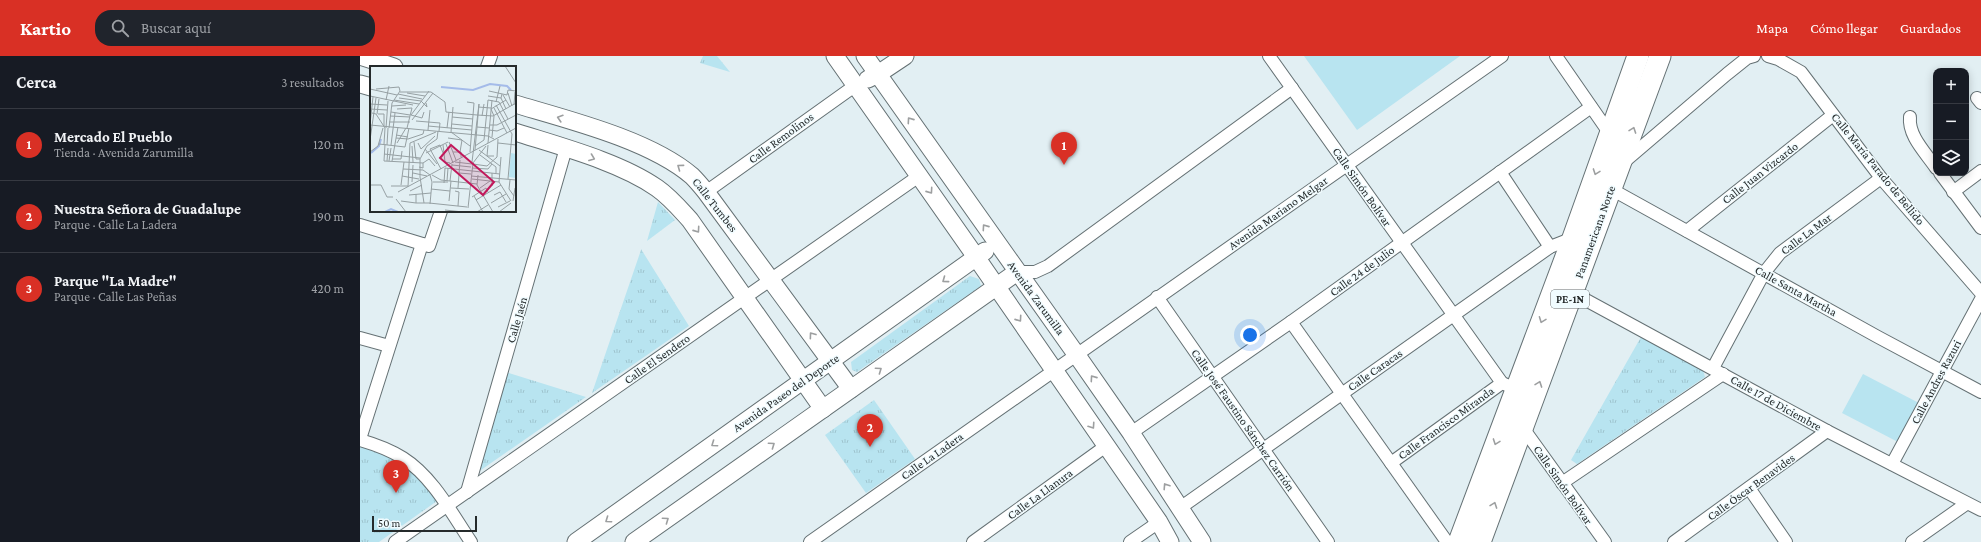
<!DOCTYPE html>
<html lang="es">
<head>
<meta charset="utf-8">
<style>
	body { margin:0; font-family:"Crimson Pro",serif; background:#20242c; color:#f1f3f6 }
	.controls { position:absolute; right:12px; top:12px; display:grid; overflow:hidden; border-radius:8px; box-shadow:0 2px 10px #0003 }
	.controls button { width:36px; height:36px; display:grid; place-items:center; padding:0; border:0; border-bottom:1px solid #363941; background:#171b24; color:#f1f3f6; font:20px sans-serif }
	.scale { position:absolute; left:12px; bottom:10px; width:105px; box-sizing:border-box; padding-left:4px; border:2px solid #252a2b; border-top:0; font-size:11px; line-height:14px; white-space:nowrap; color:#252a2b; -webkit-text-stroke:3px #f1fcff; paint-order:stroke }
	.you { position:absolute; left:890px; top:279px; width:14px; height:14px; margin:-10px; border:3px solid #fff; border-radius:50%; background:#1a73e8; box-shadow:0 0 0 6px #1a73e833 }
	.badge { display:grid; place-items:center; width:26px; height:26px; border-radius:50%; background:#d93025; color:#fff; font-size:13px; font-weight:700 }
	.pin { position:absolute; translate:-50% -33px; filter:drop-shadow(0 1px 2px #0008) }
	.pin::after { content:''; position:absolute; top:21px; width:14px; height:12px; background:inherit; clip-path:polygon(0 0,100% 0,50% 100%) }
	.list { margin:0; padding:0; list-style:none }
	h2 { display:flex; justify-content:space-between; align-items:center; height:52px; margin:0; padding:0 16px; font-size:17px }
	h2 small { font-size:13px; font-weight:400; color:#9ea1a6 }
	.list li { display:grid; grid-template-columns:26px 1fr auto; gap:12px; align-items:center; box-sizing:border-box; height:72px; padding:0 16px; border-top:1px solid #363941 }
	.list b { display:block; font-size:15px; white-space:nowrap }
	.list p { margin:0; font-size:13px; white-space:nowrap; color:#9ea1a6 }
	.list em { font-size:13px; font-style:normal; color:#9ea1a6 }
	.icon { flex:none; width:22px; height:22px; fill:none; stroke:currentColor; stroke-width:2; stroke-linecap:round; stroke-linejoin:round }
	.map { position:relative; flex:none; width:1621px; height:486px; overflow:hidden }
	header { display:flex; align-items:center; gap:24px; box-sizing:border-box; height:56px; padding:0 20px; background:#d93025; color:#fff }
	header strong { font-size:19px }
	nav { display:flex; gap:22px; margin-inline-start:auto; font-size:14px }
	.search { width:280px; height:36px; background:#20242c; display:flex; align-items:center; gap:10px; box-sizing:border-box; padding:0 14px; border-radius:16px; color:#9ea1a6; font-size:15px }
	main { display:flex }
	aside { flex:1; background:#171b24 }
	.map>svg:first-child { display:block }
	.grass { fill:url(#grass-tufts) }
	.garden { fill:#b8e4f0 }
	.lines { fill:none; stroke-linecap:round; stroke-linejoin:round }
	.street-casing { stroke:#657174; stroke-width:14 }
	.secondary-casing { stroke:#657174; stroke-width:19 }
	.highway-casing { stroke:#657174; stroke-width:23 }
	.street { stroke:#fff; stroke-width:12 }
	.secondary { stroke:#fff; stroke-width:17 }
	.highway { stroke:#fff; stroke-width:21 }
	.oneway { stroke:#9d9fa0 }
	.labels { text-anchor:middle; stroke-width:3; stroke-linejoin:round; paint-order:stroke }
	.shield { fill:#f1fcff; stroke:#62696b; stroke-width:1 }
	.shield-label { font-size:11px; font-weight:bold; fill:#252a2b }
	.street-label { font-size:12px; fill:#252a2b; stroke:#f1fcff }
	.inset-river { fill:none; stroke:#a4bbe9; stroke-width:2 }
	.inset-road { fill:none; stroke:#96a0a3; stroke-width:1 }
	.view { fill:#c2185b; fill-opacity:0.15; stroke:#c2185b; stroke-width:2 }
	.inset-edge { fill:none; stroke:#252a2b; stroke-width:2 }
</style>
</head>
<body>
<header>
<strong>Kartio</strong>
<div class="search"><svg class="icon" aria-label="search" viewBox="0 0 24 24"><circle cx="10" cy="10" r="6"/><path d="M15 15l6 6"/></svg>Buscar aquí</div>
<nav><a>Mapa</a><a>Cómo llegar</a><a>Guardados</a></nav>
</header>
<main>
<aside>
<h2>Cerca<small>3 resultados</small></h2>
<ul class="list">
<li><span class="badge">1</span><div><b>Mercado El Pueblo</b><p>Tienda · Avenida Zarumilla</p></div><em>120 m</em></li>
<li><span class="badge">2</span><div><b>Nuestra Señora de Guadalupe</b><p>Parque · Calle La Ladera</p></div><em>190 m</em></li>
<li><span class="badge">3</span><div><b>Parque &quot;La Madre&quot;</b><p>Parque · Calle Las Peñas</p></div><em>420 m</em></li>
</ul>
</aside>
<div class="map">
<svg width="1621" height="486" viewBox="0 0 1621 486">
	<defs>
		<pattern id="grass-tufts" width="24" height="20" patternUnits="userSpaceOnUse"><rect width="24" height="20" fill="#b8e4f0"/><path d="M3 7l-1-3M5 7V3M7 7l1-3M15 17l-1-3M17 17v-4M19 17l1-3" fill="none" stroke="#9ec4ce"/></pattern>
	</defs>
	<rect width="100%" height="100%" fill="#e2eff3"/>
	<!-- grass -->
	<g class="grass">
		<path d="M343,0H357L370,16L340,7Z"/>
		<path d="M298,146L315,164L287,185Z"/>
		<path d="M281,193L329,270L232,337L281,194Z"/>
		<path d="M610,220L619,223L621,230L497,316L492,314L491,306Z"/>
		<path d="M1281,281L1343,314L1345,321L1217,408L1211,404Z"/>
		<path d="M142,315L226,341L111,421Z"/>
		<path d="M514,344L555,403L506,437L465,379Z"/>
		<path d="M0,390C35,401 56,415 77,445L19,486H0Z"/>
	</g>
	<!-- garden -->
	<g class="garden">
		<path d="M944,0H1100L997,74Z"/>
		<path d="M1503,318L1559,347L1538,386L1482,357Z"/>
	</g>
	<g class="lines">
		<!-- street casing -->
		<g class="street-casing">
			<g id="street">
				<path d="M909,0L1142,327L1156,333"/>
				<path d="M1196,0L1250,78"/>
				<path d="M1408,0L1418,3L1441,16L1521,122L1621,237"/>
				<path d="M127,11L131,0"/>
				<path d="M1617,42L1621,47"/>
				<path d="M1550,61C1548,80 1566,97 1576,112"/>
				<path d="M1264,106L1367,18L1387,2L1394,0"/>
				<path d="M1140,116L1190,191"/>
				<path d="M1580,117L1621,172"/>
				<path d="M1251,133L1518,281L1621,336"/>
				<path d="M346,136L496,29"/>
				<path d="M1593,136L1621,115"/>
				<path d="M0,169L69,190L81,155"/>
				<path d="M1327,175L1473,59"/>
				<path d="M657,216H675L688,210L932,32"/>
				<path d="M1213,237L1467,375L1621,454"/>
				<path d="M797,241L968,486"/>
				<path d="M931,266L1087,486"/>
				<path d="M0,282L29,290"/>
				<path d="M1353,312L1404,217L1420,197L1521,122"/>
				<path d="M1163,372L1245,486"/>
				<path d="M771,377L931,266L1231,51"/>
				<path d="M0,383L62,188"/>
				<path d="M0,384C14,388 30,394 43,402C73,421 92,458 111,486"/>
				<path d="M1031,407L1142,327"/>
				<path d="M1532,408L1621,243"/>
				<path d="M1202,427L1363,318"/>
				<path d="M1389,432L1426,486"/>
				<path d="M107,436L206,92"/>
				<path d="M820,452L1190,191L1213,182"/>
				<path d="M35,486L559,120"/>
				<path d="M450,486L1142,0"/>
				<path d="M613,486L746,390"/>
				<path d="M770,486L799,466"/>
				<path d="M1314,486L1467,375"/>
				<path d="M1552,486L1606,448"/>
			</g>
		</g>
		<!-- secondary casing -->
		<g class="secondary-casing">
			<g id="secondary">
				<path d="M0,0L34,11"/>
				<path d="M475,0L616,201L799,466L810,486"/>
				<path d="M505,0L716,298L771,377L842,486"/>
				<path d="M508,23L518,18L545,0"/>
				<path d="M0,28L11,31"/>
				<path d="M155,48C209,64 290,84 332,120C337,125 342,131 346,136L491,333"/>
				<path d="M155,76C199,90 260,106 297,132C310,141 320,153 330,164L463,353"/>
				<path d="M216,486L625,195"/>
				<path d="M274,486L657,216"/>
			</g>
		</g>
		<!-- highway casing -->
		<g class="highway-casing">
			<g id="highway">
				<path d="M1099,486L1213,182L1278,0"/>
				<path d="M1120,486L1300,0"/>
			</g>
		</g>
		<!-- street -->
		<use href="#street" class="street"/>
		<!-- secondary -->
		<use href="#secondary" class="secondary"/>
		<!-- highway -->
		<use href="#highway" class="highway"/>
	</g>
	<!-- one-way arrows -->
	<defs><path id="oneway-chevron" d="M-2-3.5L2.5 0L-2 3.5" fill="none" stroke-width="1.6" stroke-linecap="round" stroke-linejoin="round"/></defs>
	<g class="oneway">
		<use href="#oneway-chevron" transform="translate(200 62) rotate(-163)"/>
		<use href="#oneway-chevron" transform="translate(550 64) rotate(-125)"/>
		<use href="#oneway-chevron" transform="translate(1273 74) rotate(-70)"/>
		<use href="#oneway-chevron" transform="translate(232 102) rotate(21)"/>
		<use href="#oneway-chevron" transform="translate(320 111) rotate(-144)"/>
		<use href="#oneway-chevron" transform="translate(1236 116) rotate(110)"/>
		<use href="#oneway-chevron" transform="translate(570 135) rotate(55)"/>
		<use href="#oneway-chevron" transform="translate(625 171) rotate(-125)"/>
		<use href="#oneway-chevron" transform="translate(337 174) rotate(55)"/>
		<use href="#oneway-chevron" transform="translate(585 224) rotate(144)"/>
		<use href="#oneway-chevron" transform="translate(659 263) rotate(55)"/>
		<use href="#oneway-chevron" transform="translate(1182 264) rotate(111)"/>
		<use href="#oneway-chevron" transform="translate(452 279) rotate(-126)"/>
		<use href="#oneway-chevron" transform="translate(519 314) rotate(-35)"/>
		<use href="#oneway-chevron" transform="translate(733 322) rotate(-125)"/>
		<use href="#oneway-chevron" transform="translate(1179 328) rotate(-70)"/>
		<use href="#oneway-chevron" transform="translate(732 370) rotate(56)"/>
		<use href="#oneway-chevron" transform="translate(1136 386) rotate(110)"/>
		<use href="#oneway-chevron" transform="translate(354 388) rotate(145)"/>
		<use href="#oneway-chevron" transform="translate(412 389) rotate(-35)"/>
		<use href="#oneway-chevron" transform="translate(806 430) rotate(-123)"/>
		<use href="#oneway-chevron" transform="translate(1134 449) rotate(-70)"/>
		<use href="#oneway-chevron" transform="translate(248 464) rotate(145)"/>
		<use href="#oneway-chevron" transform="translate(306 464) rotate(-35)"/>
	</g>
	<g class="labels">
		<!-- shield labels -->
		<rect class="shield" x="1191" y="234" width="38" height="18" rx="3"/>
		<g class="shield-label">
			<text x="1210" y="247">PE-1N</text>
		</g>
		<!-- street labels -->
		<g class="street-label">
			<text transform="translate(421 82) rotate(-36)" y="4">Calle Remolinos</text>
			<text transform="translate(1518 113) rotate(51)" y="4">Calle María Parado de Bellido</text>
			<text transform="translate(1400 117) rotate(-38)" y="4">Calle Juan Vizcardo</text>
			<text transform="translate(1002 131) rotate(55)" y="4">Calle Simón Bolívar</text>
			<text transform="translate(355 149) rotate(52)" y="4">Calle Tumbes</text>
			<text transform="translate(918 157) rotate(-35)" y="4">Avenida Mariano Melgar</text>
			<text transform="translate(1235 176) rotate(-70)" y="4">Panamericana Norte</text>
			<text transform="translate(1446 178) rotate(-37)" y="4">Calle La Mar</text>
			<text transform="translate(1002 215) rotate(-36)" y="4">Calle 24 de Julio</text>
			<text transform="translate(1436 235) rotate(29)" y="4">Calle Santa Martha</text>
			<text transform="translate(676 242) rotate(54)" y="4">Avenida Zarumilla</text>
			<text transform="translate(157 264) rotate(-74)" y="4">Calle Jaén</text>
			<text transform="translate(297 303) rotate(-35)" y="4">Calle El Sendero</text>
			<text transform="translate(1015 314) rotate(-35)" y="4">Calle Caracas</text>
			<text transform="translate(1576 326) rotate(-62)" y="4">Calle Andres Razuri</text>
			<text transform="translate(426 337) rotate(-35)" y="4">Avenida Paseo del Deporte</text>
			<text transform="translate(1416 347) rotate(29)" y="4">Calle 17 de Diciembre</text>
			<text transform="translate(883 364) rotate(55)" y="4">Calle José Faustino Sánchez Carrión</text>
			<text transform="translate(1086 367) rotate(-36)" y="4">Calle Francisco Miranda</text>
			<text transform="translate(572 400) rotate(-35)" y="4">Calle La Ladera</text>
			<text transform="translate(1203 429) rotate(55)" y="4">Calle Simón Bolívar</text>
			<text transform="translate(1391 431) rotate(-36)" y="4">Calle Óscar Benavides</text>
			<text transform="translate(680 438) rotate(-36)" y="4">Calle La Llanura</text>
		</g>
	</g>
	<!-- overview -->
	<g transform="translate(10 10)">
		<rect width="146" height="146" fill="#e2eff3"/>
		<path d="M141,87L146,88V112L139,111Z" fill="#b8e4f0"/>
		<path class="inset-river" d="M71,21L103,24L120,18L137,20L141,24M1,87L9,80L11,73M15,146L21,143L28,146"/>
		<path class="inset-road" d="M135,0L146,17M0,23L27,29M6,23L29,21L30,25L22,37L19,62M119,25L137,29L138,24L146,25M30,26H61L75,36L76,46L107,49L123,50L146,37M37,27L55,30M138,27L142,40M28,28L52,33M132,28L131,32L136,43M133,29L140,41M0,30L43,39M118,30L131,32M29,32L51,35L57,41L56,37M16,34L19,20M24,34L49,38M97,36L104,37L100,86M126,36L130,20M0,38L17,39M126,39L142,68L138,113M144,39L145,26M22,40L36,39M83,41L81,66L100,80M108,41L121,42M124,42L137,67M0,43L17,44M27,43L42,42M21,46L40,49M54,46L52,52L41,49L59,25M2,47L6,48L15,62L14,78M7,48L9,33M8,48H14V60M20,50L40,51M112,50L114,38M124,50L121,43L136,34M82,51L103,53M42,54L63,27M46,55L70,57L69,65M19,56H40M0,58L3,31M82,58L102,60M0,59L118,70L124,73M120,59H127L146,49M58,60L102,64M107,61L119,62M16,62L18,35M37,62L42,42M77,62L79,46M58,64L60,44M119,64L127,65L134,62M26,69L38,71M122,71L124,50M26,72L38,73L53,68L54,64M78,72L92,74L90,86M0,74L6,32M44,76L46,93H50M79,76L86,94M27,77L36,62M40,77L66,66M48,77L51,83L65,70M118,77L122,34M128,77L146,79M9,78L35,81L39,62M15,78L14,95L53,97M76,78L83,97M17,79L18,62M21,79L25,47M73,79L75,96L80,97M118,79L117,90H124M42,80L43,96M105,80L114,74L118,34L129,36L138,53M55,83L67,98M109,84L130,100M0,86L8,80L13,62M83,86H91V91M56,87L78,76M14,88L50,92M110,89L126,101V107M131,91L129,116L141,135M22,93H31L32,85M17,95L18,82M19,95L21,82M22,95L28,61M85,96L102,98M102,96L109,38L105,84M103,98L117,100L127,91L128,73M82,99L101,101M49,101L53,102V97L59,93L65,100M102,102L118,103L122,98M33,103L53,104L60,109M71,103L60,83L70,79L73,87M43,107L57,110M89,107L101,108M122,107V120M62,109L71,114L107,118M108,109L107,119L123,146M32,110L49,113M101,110L146,114M102,113L129,116M140,114L139,123L144,130M77,115L78,102M80,115L82,98M42,116L43,99M63,116H78M74,117L75,102L130,108M0,119H11L17,131H23M31,119L34,96M21,120H38M38,121L40,77M81,122L99,123M88,122L90,94M110,122L120,115M61,123L80,125M40,125L52,119M85,125L89,126L88,140M28,126L146,62M46,128V137H59M39,129L61,127M124,129L130,126L136,136M104,130L113,146M102,131L116,122L118,126M26,133L36,146M106,134L131,119M31,135L46,137M79,135L81,115M143,135L145,122M54,137L50,111V93L57,80L67,73L68,65M59,137L97,141M121,137L136,128M60,138L62,116L60,109M128,141L140,135M98,142L103,97L116,80M75,144L93,146M107,146L118,139M129,146L141,137"/>
		<path class="view" d="M81,79L124,116L113,129L70,92Z"/>
		<rect width="146" height="146" class="inset-edge"/>
	</g>
</svg>
<div class="controls">
<button>+</button>
<button>−</button>
<button><svg class="icon" aria-label="layers" viewBox="0 0 24 24"><path d="M12 4l9 5-9 5-9-5zM3 14l9 5 9-5"/></svg></button>
</div>
<div class="scale">50 m</div>
<div class="you"></div>
<div class="pin badge" style="left:704px;top:109px">1</div>
<div class="pin badge" style="left:510px;top:391px">2</div>
<div class="pin badge" style="left:36px;top:437px">3</div>
</div>
</main>
</body>
</html>
